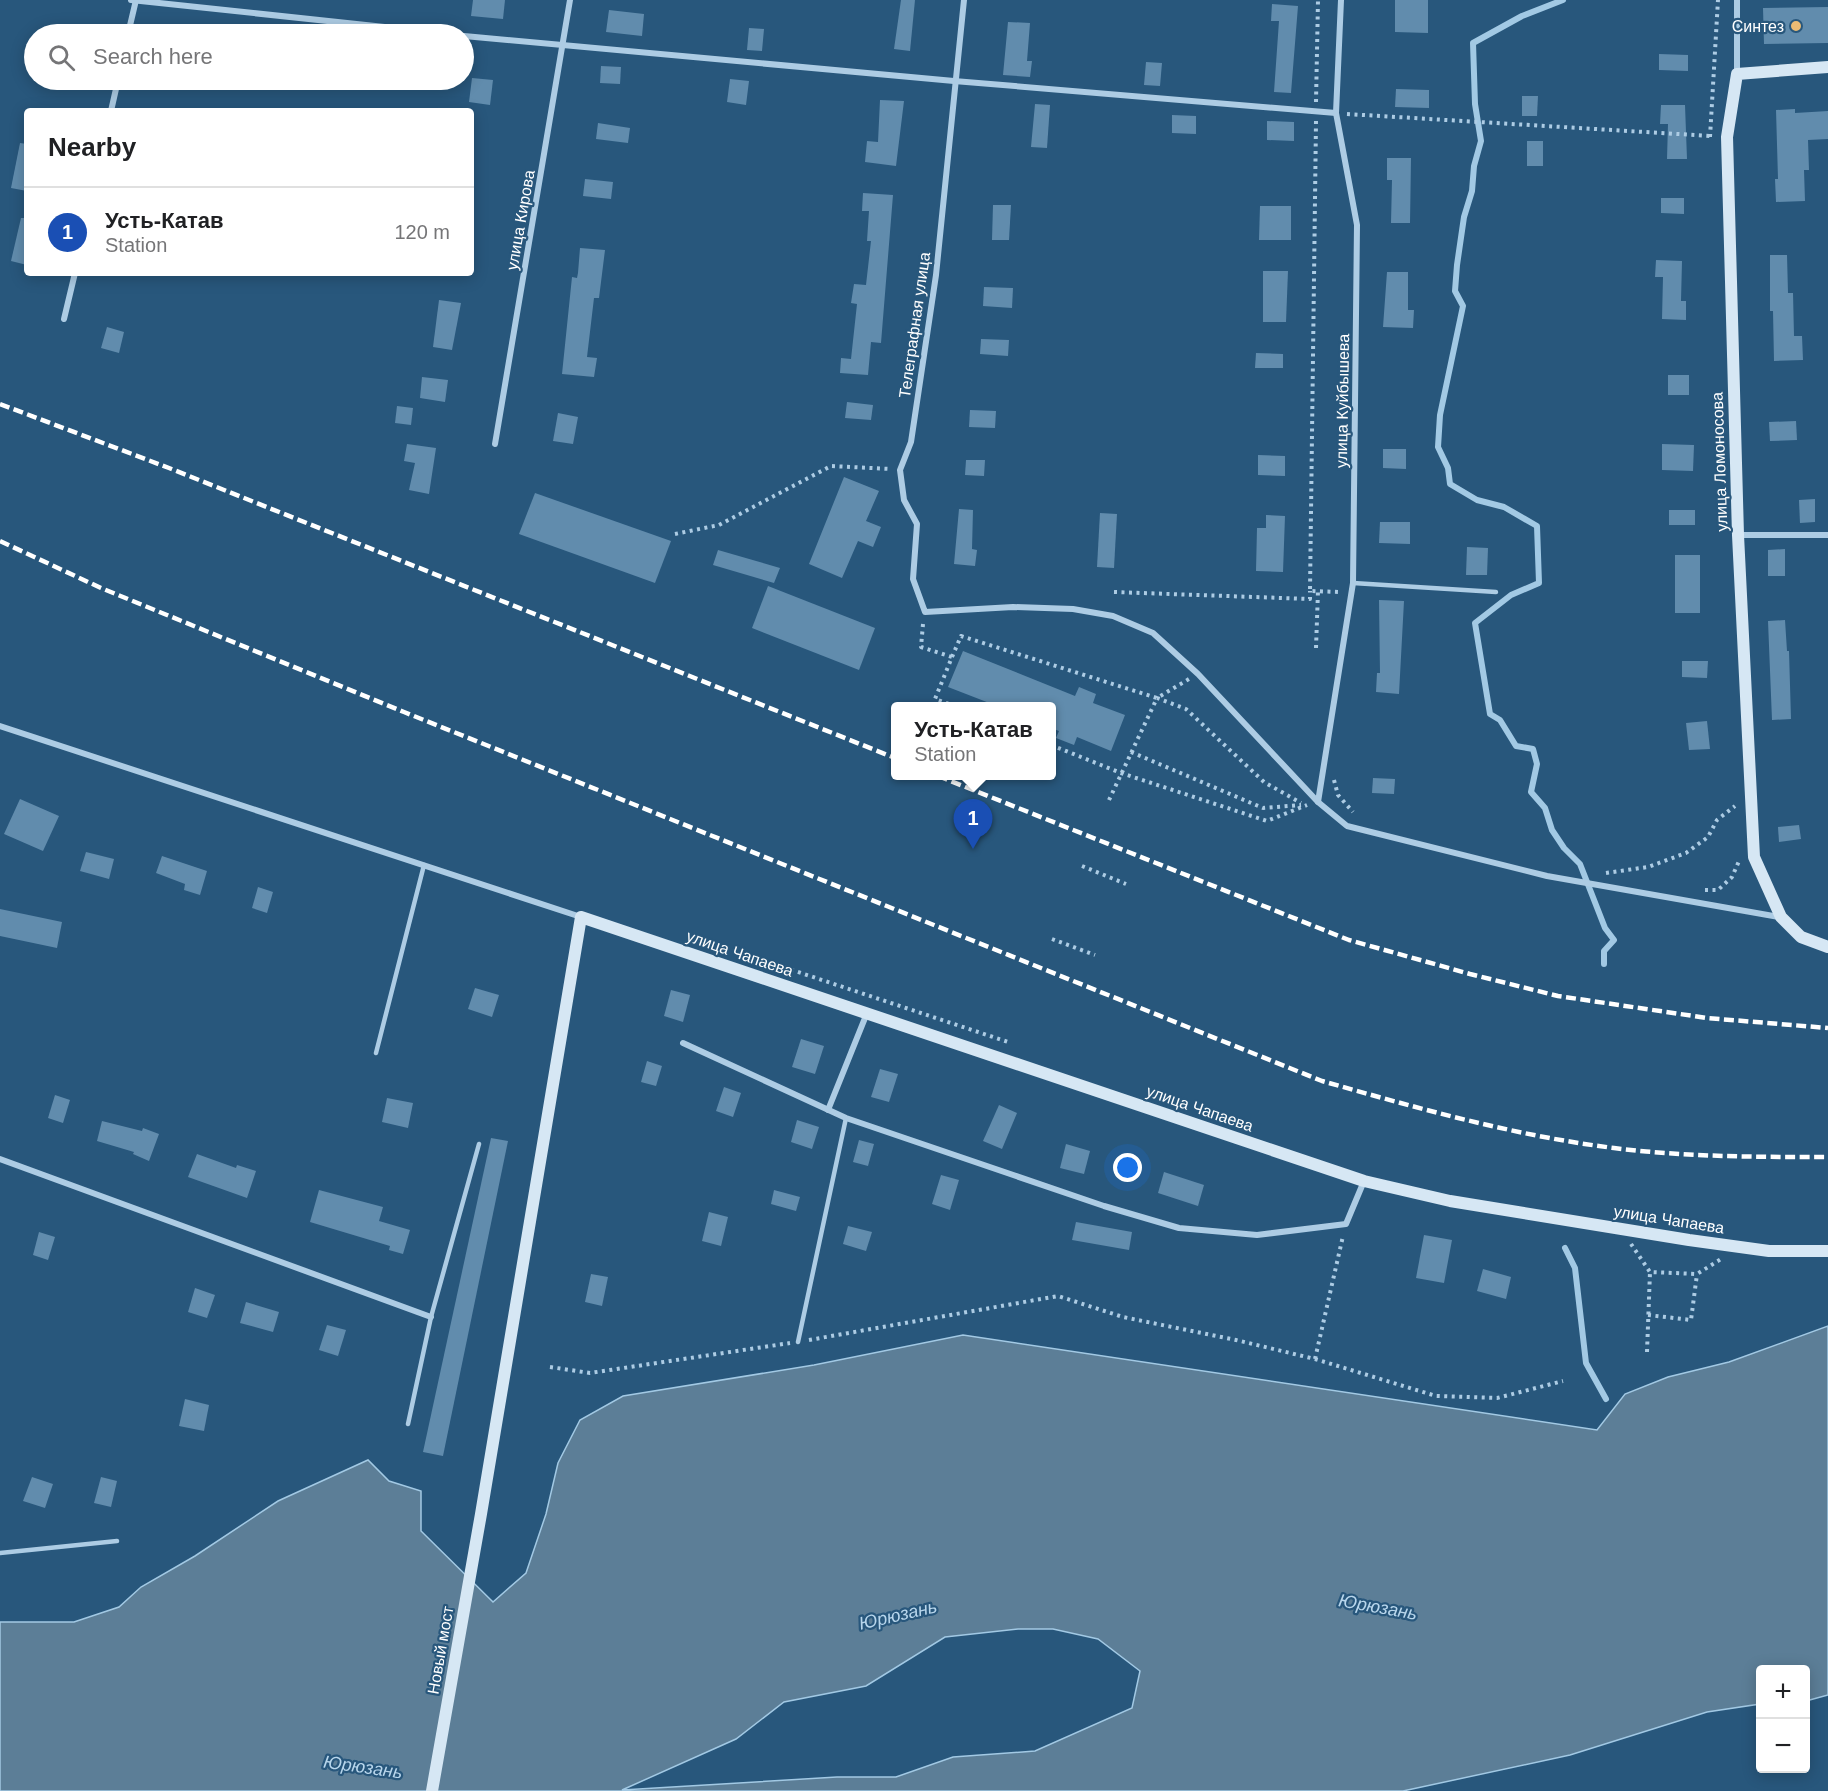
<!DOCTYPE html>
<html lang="en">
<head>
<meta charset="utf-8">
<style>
	body { margin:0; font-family:Arial,sans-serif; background:#f6f6f6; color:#202124 }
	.controls { position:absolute; right:18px; bottom:18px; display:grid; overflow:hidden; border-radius:6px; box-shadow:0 3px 15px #0003 }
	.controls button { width:54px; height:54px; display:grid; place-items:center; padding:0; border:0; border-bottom:2px solid #e0e0e0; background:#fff; color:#202124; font:30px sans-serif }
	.you { position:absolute; left:1128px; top:1168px; width:21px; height:21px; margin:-15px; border:4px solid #fff; border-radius:50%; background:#1a73e8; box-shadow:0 0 0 9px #1a73e833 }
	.badge { display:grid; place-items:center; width:39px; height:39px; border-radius:50%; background:#7b6648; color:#fff; font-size:20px; font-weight:700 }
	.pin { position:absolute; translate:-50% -50px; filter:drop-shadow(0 2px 3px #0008) }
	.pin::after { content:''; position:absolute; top:32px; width:21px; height:18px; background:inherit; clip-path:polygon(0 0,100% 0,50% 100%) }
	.popup { position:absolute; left:891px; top:702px; width:165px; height:78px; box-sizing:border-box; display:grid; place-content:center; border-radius:6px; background:#fff; filter:drop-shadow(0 2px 4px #0005); font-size:20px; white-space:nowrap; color:#757577 }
	.popup b { font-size:22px; color:#202124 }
	.popup::after { content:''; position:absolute; left:50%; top:100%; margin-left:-12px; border:12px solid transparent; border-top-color:#fff }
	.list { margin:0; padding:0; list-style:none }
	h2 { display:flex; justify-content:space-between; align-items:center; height:78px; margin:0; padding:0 24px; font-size:26px }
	h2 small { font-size:20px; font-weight:400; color:#757577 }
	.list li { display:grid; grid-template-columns:39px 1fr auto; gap:18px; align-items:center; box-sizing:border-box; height:90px; padding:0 24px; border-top:2px solid #e0e0e0 }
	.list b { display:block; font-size:22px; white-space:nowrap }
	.list p { margin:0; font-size:20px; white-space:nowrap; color:#757577 }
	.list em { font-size:20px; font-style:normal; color:#757577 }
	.icon { flex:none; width:33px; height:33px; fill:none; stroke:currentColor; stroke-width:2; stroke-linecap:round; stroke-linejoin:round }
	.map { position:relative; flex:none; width:1828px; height:1791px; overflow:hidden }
	.search { position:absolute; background:#fff; box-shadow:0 3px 15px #0003; left:24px; top:24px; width:450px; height:66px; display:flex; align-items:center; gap:15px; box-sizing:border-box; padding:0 21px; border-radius:33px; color:#757577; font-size:22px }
	.panel { position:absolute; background:#fff; box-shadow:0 3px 15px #0003; left:24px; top:108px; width:450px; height:168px; border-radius:6px }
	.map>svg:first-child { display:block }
	.water { fill:#5c7e97; stroke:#a2c9e4; stroke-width:1.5; fill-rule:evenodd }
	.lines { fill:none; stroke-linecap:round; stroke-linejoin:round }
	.stream { stroke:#a2c9e4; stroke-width:6 }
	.building { fill:#618cad }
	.path { stroke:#adcce4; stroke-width:4; stroke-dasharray:3 4.5; stroke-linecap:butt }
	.lane { stroke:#adcce4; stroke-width:4.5 }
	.street { stroke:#adcce4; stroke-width:6 }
	.secondary { stroke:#d6e7f4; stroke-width:12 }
	.rail { stroke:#fff; stroke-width:4.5; stroke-dasharray:10 4.5; stroke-linecap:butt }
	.poi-dot { fill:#ebbb74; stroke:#28577c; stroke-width:2 }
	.labels { text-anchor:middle; stroke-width:4.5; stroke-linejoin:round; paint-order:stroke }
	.poi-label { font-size:16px; fill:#fff; stroke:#28577c; text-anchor:end }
	.street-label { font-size:16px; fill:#fff; stroke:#28577c }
	.water-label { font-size:18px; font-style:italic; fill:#b8d6ec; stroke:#28577c }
</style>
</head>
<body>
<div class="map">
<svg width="1828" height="1791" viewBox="0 0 1828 1791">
	<rect width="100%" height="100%" fill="#28577c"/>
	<!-- water -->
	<path class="water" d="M1828,1326V1695L1806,1701V1670H1760V1704L1707,1712L1570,1755L1403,1791H0V1622H74L119,1607L141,1587L195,1556L278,1501L368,1460L389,1481L421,1491V1531L493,1602L526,1573L546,1514L558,1463L580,1420L623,1396L814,1365L963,1335L1597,1430L1625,1394L1668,1377L1729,1362ZM1018,1629H1053L1098,1639L1140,1671L1132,1708L1035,1751L953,1757L896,1777H837L622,1790L736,1739L784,1702L866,1686L945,1637Z"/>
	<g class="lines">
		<!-- stream -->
		<g class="stream">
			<path d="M1563,0L1522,16L1473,43L1475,104L1481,141L1474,166L1472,191L1464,217L1457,265L1455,291L1463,306L1440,415L1438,447L1448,468L1450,484L1477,500L1504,507L1537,526L1539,583L1511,595L1475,623L1490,714L1500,720L1516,746L1533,749L1537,764L1531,792L1545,808L1552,830L1564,848L1580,864L1605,928L1614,940L1604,951V964"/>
			<path d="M1565,1248L1575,1268L1586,1363L1606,1399"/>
		</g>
	</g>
	<!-- building -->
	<g class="building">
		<path d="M473,0H505L503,19L471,16Z"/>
		<path d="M901,0H915L910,51L894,49Z"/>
		<path d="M1395,0H1428V33L1395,32Z"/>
		<path d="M1272,4L1298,6L1291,93L1274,92L1279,21H1271Z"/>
		<path d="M1828,7V43L1764,44L1763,8Z"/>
		<path d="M609,10L644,14L642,36L606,32Z"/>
		<path d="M1008,22L1030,23L1027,61H1032L1030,77L1003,75Z"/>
		<path d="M749,28L764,29L762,51L747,50Z"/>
		<path d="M1659,54L1688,55V71L1659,70Z"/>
		<path d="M1146,62L1162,63L1160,86L1144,85Z"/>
		<path d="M601,66L621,67L620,84L600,83Z"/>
		<path d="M472,78L493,80L490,105L469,102Z"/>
		<path d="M730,79L749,81L746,105L727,102Z"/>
		<path d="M1396,89L1429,90V108L1395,107Z"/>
		<path d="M1522,96H1538L1537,116H1522Z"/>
		<path d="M880,100L904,101L896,166L865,162L867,141L878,142Z"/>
		<path d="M1035,104L1050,105L1047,148L1031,147Z"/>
		<path d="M1661,105H1685L1687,159H1667L1668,124H1660Z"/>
		<path d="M1795,109V113L1828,111V139L1808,140L1809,170H1804L1805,201L1776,202L1775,179H1778L1776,110Z"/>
		<path d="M1172,115L1196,116V134L1172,133Z"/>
		<path d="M1267,121L1294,122V141L1267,140Z"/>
		<path d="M598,123L630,128L628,143L596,139Z"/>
		<rect x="1527" y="141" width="16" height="25"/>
		<path d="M20,143L27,144V191L11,188Z"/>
		<path d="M1387,158H1411L1410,223H1391L1392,180H1387Z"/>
		<path d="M585,179L613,182L611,199L583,196Z"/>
		<path d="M863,193L893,195L881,343L871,342L868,375L840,373L841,358L851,359L857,304L851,303L854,284L866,285L871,241H867L869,211H862Z"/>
		<path d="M1661,198H1684V214L1661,213Z"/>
		<path d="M993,205H1011L1009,240H992Z"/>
		<path d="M1260,206H1291V240H1259Z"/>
		<path d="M21,218H27V265L11,261Z"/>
		<path d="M580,248L605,250L599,298H594L587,357L597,358L594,377L562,374L572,277L577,278L578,273Z"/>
		<path d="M1770,255H1787L1788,293H1793L1794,336H1802L1803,360L1774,361L1773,311H1770Z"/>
		<path d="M1656,260L1682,261L1681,301H1686V320L1662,319L1663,277H1655Z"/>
		<path d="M1263,271H1288L1286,322H1263Z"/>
		<path d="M1387,272H1408V310H1414L1413,328L1383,327Z"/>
		<path d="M984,287L1013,288L1012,308L983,306Z"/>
		<path d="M439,300L461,303L452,350L433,347Z"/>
		<path d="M107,327L124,332L119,353L101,348Z"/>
		<path d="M981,339L1009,340L1008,356L980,354Z"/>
		<path d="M1256,353L1283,354V368H1255Z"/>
		<rect x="1668" y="375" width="21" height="20"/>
		<path d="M422,377L448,380L445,402L420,398Z"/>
		<path d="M847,402L873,405L871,420L845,418Z"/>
		<path d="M397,406L413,408L411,425L395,423Z"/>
		<path d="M970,410L996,411L995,428L969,427Z"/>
		<path d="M558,413L578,417L573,444L553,441Z"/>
		<path d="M1796,421L1797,440L1770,441L1769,422Z"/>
		<path d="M407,444L436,448L429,494L409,490L415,463L404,461Z"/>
		<path d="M1662,444L1694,445L1693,471L1662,470Z"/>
		<path d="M1383,449H1406V469L1383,468Z"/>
		<path d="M1258,455L1285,456V476L1258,475Z"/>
		<path d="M966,460H985L984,476L965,475Z"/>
		<path d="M844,477L879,491L866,521L881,527L873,547L858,541L842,578L809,564Z"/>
		<path d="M535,493L671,541L655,583L519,534Z"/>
		<path d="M1815,499V522L1800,523L1799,500Z"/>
		<path d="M959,509L973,510L972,549L977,550L975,566L954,564Z"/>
		<rect x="1669" y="510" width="26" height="15"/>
		<path d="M1100,513L1117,514L1114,568L1097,567Z"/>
		<path d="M1266,515L1285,516L1283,572L1256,571L1257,528H1266Z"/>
		<path d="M1380,522H1410V544L1379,543Z"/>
		<path d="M1467,547L1488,548L1487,575H1466Z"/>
		<path d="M1785,549V576H1768V550Z"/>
		<path d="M718,550L780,568L774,583L713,565Z"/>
		<rect x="1675" y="555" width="25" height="58"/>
		<path d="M768,586L875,628L859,670L752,628Z"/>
		<path d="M1379,600L1404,601L1399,694L1376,692L1377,673H1380Z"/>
		<path d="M1785,620L1787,651H1789L1791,719L1772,720L1768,621Z"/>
		<path d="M963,651L1075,696L1079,687L1096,694L1093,703L1125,715L1111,751L1077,737L1074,745L1056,738L1059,731L1051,728V706H997L948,687Z"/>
		<path d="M1682,661H1708L1707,678L1682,677Z"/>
		<path d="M1707,721L1710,749L1689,750L1686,723Z"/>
		<path d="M1373,778L1395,779L1394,794L1372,793Z"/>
		<path d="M20,799L59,816L43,851L4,834Z"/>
		<path d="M1799,825L1801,839L1779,842L1778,827Z"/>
		<path d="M86,852L114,859L109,879L80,871Z"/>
		<path d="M162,856L207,871L200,895L184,890L185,884L156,873Z"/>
		<path d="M258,887L273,892L267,913L252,908Z"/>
		<path d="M0,909L62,922L57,948L0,936Z"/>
		<path d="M475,988L499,995L492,1017L468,1009Z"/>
		<path d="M671,990L690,995L683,1022L664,1016Z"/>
		<path d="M801,1039L824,1046L815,1074L792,1067Z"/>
		<path d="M647,1061L662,1066L656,1086L641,1082Z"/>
		<path d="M880,1069L898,1074L889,1102L871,1097Z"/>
		<path d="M724,1087L741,1093L733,1117L716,1111Z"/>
		<path d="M55,1095L70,1100L63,1123L48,1118Z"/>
		<path d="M387,1098L413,1103L408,1128L382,1122Z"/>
		<path d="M999,1105L1017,1113L1002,1149L983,1141Z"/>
		<path d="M797,1120L819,1127L812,1149L791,1142Z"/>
		<path d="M102,1121L142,1131L143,1128L159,1134L149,1161L133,1154L134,1152L97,1141Z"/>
		<path d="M491,1138L508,1141L443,1456L423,1452Z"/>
		<path d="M859,1140L874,1144L868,1166L853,1162Z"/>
		<path d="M1066,1144L1090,1151L1084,1174L1060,1168Z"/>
		<path d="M197,1154L236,1168L237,1165L256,1171L247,1198L188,1177Z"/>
		<path d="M1164,1172L1204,1185L1198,1206L1158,1193Z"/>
		<path d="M941,1175L959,1180L950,1210L932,1204Z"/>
		<path d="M319,1190L383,1207L379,1221L410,1230L403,1254L389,1250L390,1246L310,1222Z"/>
		<path d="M774,1190L800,1197L796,1211L771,1204Z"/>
		<path d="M709,1212L728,1217L721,1246L702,1241Z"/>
		<path d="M1076,1222L1132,1232L1129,1250L1072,1240Z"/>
		<path d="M848,1226L872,1232L866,1251L843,1244Z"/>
		<path d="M39,1232L55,1237L48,1260L33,1255Z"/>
		<path d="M1424,1235L1452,1240L1444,1283L1416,1278Z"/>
		<path d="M1483,1269L1511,1277L1506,1299L1477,1291Z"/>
		<path d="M591,1274L608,1277L602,1306L585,1302Z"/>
		<path d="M195,1288L215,1295L207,1318L188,1312Z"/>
		<path d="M246,1302L279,1312L273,1332L240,1323Z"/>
		<path d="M327,1325L346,1330L338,1356L319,1350Z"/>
		<path d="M185,1399L209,1405L204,1431L179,1426Z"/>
		<path d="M32,1477L53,1484L45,1508L23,1501Z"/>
		<path d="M101,1477L117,1481L111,1507L94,1503Z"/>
	</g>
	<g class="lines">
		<!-- path -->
		<g class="path">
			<path d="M1316,102L1318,0"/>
			<path d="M1347,114L1711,136"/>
			<path d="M1316,121L1310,591L1340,592"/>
			<path d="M1710,137L1718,0"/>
			<path d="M675,534L719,525L831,466L890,469"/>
			<path d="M1114,592L1310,599V591"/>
			<path d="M923,624L921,647L952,657L935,699L955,706"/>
			<path d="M1316,648L1318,591"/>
			<path d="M952,657L961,636L1157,698L1189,679"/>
			<path d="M1051,745L1121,773L1267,821L1307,805"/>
			<path d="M1131,752L1263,808L1301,805"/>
			<path d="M1334,780L1338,795L1353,812"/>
			<path d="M1109,800L1157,698L1186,709L1264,782L1301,803"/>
			<path d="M1082,866L1126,884"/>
			<path d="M1606,873L1648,867L1686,853L1708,837L1717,820L1735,806"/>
			<path d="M1705,890H1718L1732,877L1739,861"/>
			<path d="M1052,939L1095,955"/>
			<path d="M741,953L1011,1043"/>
			<path d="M1631,1244L1650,1272L1697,1274L1721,1259"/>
			<path d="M1648,1315L1691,1320L1697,1274"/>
			<path d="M809,1340L1058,1296L1123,1317L1236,1340L1315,1359L1436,1396L1497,1398L1563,1381"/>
			<path d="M1647,1352L1650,1272"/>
			<path d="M1315,1359L1343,1236"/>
			<path d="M550,1367L590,1373L790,1343"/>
		</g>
		<!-- lane -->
		<g class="lane">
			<path d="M1353,583L1496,592"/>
			<path d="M376,1053L424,865"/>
			<path d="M798,1342L846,1118"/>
			<path d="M408,1424L431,1317L479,1144"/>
			<path d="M0,1553L117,1541"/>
		</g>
		<!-- street -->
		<g class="street">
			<path d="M131,0L450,34"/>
			<path d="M964,0L936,275L911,442L900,470L904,500L917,524L913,579L925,612L1013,607L1073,609L1113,616L1153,633L1198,674L1318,802L1347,826L1547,876L1779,917"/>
			<path d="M128,34L136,0"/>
			<path d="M464,36L954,81L1336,113"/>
			<path d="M1737,74V0"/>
			<path d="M111,111L118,80"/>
			<path d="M64,319L75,273"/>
			<path d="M495,444L570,0"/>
			<path d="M1738,535H1828"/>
			<path d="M0,726L581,917"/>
			<path d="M1318,802L1353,583L1357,225L1336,113L1341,0"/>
			<path d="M683,1043L846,1118L1104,1206L1179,1228L1257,1235L1346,1224L1364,1181"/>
			<path d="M828,1110L867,1013"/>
			<path d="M0,1159L431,1317"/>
		</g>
		<!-- secondary -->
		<g class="secondary">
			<path d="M1828,67L1737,74L1727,137L1738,535L1754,857L1781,917L1801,937L1828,947"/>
			<path d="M432,1791L481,1514L581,917L1364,1181L1450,1201L1689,1240L1769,1251H1828"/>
		</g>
		<!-- rail -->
		<g class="rail">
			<path d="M0,404L169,468L895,758"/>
			<path d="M0,541L101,588L404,712L1322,1081C1417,1108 1516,1136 1614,1148C1685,1157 1757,1157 1828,1157"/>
			<path d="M938,776L1349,940L1470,974L1558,996L1707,1018L1828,1028"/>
		</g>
	</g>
	<!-- markers -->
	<circle class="poi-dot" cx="1796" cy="26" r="6"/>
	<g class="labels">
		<!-- poi labels -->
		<g class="poi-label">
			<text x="1784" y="32">Синтез</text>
		</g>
		<!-- street labels -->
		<g class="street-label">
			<text transform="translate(520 220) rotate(-80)" y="6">улица Кирова</text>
			<text transform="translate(914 325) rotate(-82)" y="6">Телеграфная улица</text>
			<text transform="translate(1342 401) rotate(-89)" y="6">улица Куйбышева</text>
			<text transform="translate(1719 462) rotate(-92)" y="6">улица Ломоносова</text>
			<text transform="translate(740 953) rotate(19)" y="6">улица Чапаева</text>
			<text transform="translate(1200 1108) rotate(19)" y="6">улица Чапаева</text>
			<text transform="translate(1669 1219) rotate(9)" y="6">улица Чапаева</text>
			<text transform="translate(440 1650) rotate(-80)" y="6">Новый мост</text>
		</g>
		<!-- water labels -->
		<g class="water-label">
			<text transform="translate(1378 1607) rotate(10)" y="6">Юрюзань</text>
			<text transform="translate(898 1615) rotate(-13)" y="6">Юрюзань</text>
			<text transform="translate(363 1767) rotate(8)" y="6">Юрюзань</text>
		</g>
	</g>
</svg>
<div class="controls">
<button>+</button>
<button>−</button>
</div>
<div class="you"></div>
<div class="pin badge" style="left:973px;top:849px;background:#1a4fb4">1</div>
<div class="popup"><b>Усть-Катав</b>Station</div>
<div class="search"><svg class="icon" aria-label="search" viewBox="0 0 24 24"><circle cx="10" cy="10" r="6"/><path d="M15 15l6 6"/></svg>Search here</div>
<section class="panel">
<h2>Nearby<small></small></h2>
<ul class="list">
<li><span class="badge" style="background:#1a4fb4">1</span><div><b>Усть-Катав</b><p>Station</p></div><em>120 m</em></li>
</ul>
</section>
</div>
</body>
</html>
